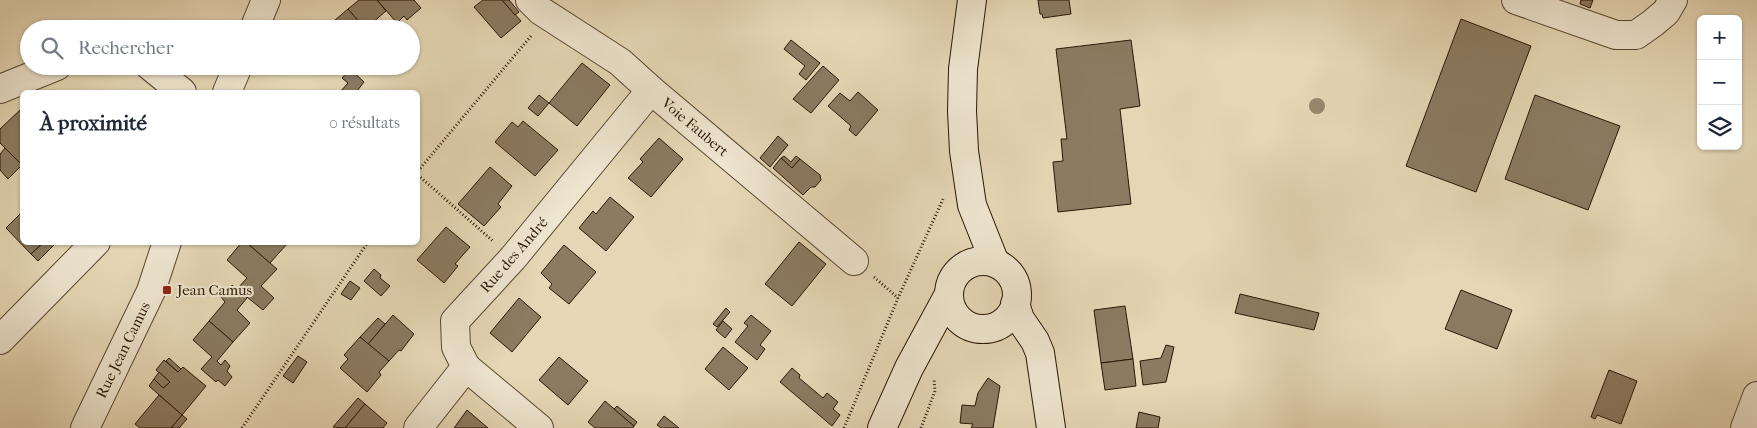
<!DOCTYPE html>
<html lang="fr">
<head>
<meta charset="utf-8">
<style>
	body { margin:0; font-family:"IM FELL French Canon",serif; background:#f6f6f7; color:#1f2937 }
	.controls { position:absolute; right:15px; top:15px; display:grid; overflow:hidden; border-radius:8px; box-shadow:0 1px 4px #0004 }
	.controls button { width:45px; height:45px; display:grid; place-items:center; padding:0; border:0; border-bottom:1px solid #e0e1e3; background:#fff; color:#1f2937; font:25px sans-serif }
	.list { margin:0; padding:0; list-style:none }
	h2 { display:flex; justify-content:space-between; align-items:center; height:65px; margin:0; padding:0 20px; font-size:21px }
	h2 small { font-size:16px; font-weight:400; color:#747a83 }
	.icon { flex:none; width:28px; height:28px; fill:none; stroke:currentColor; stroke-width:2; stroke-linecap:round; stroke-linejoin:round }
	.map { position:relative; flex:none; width:1757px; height:428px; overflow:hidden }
	.search { position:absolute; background:#fff; box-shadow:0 1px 4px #0004; left:20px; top:20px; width:400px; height:55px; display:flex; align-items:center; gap:12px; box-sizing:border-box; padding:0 18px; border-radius:28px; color:#747a83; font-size:19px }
	.panel { position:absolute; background:#fff; box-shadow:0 1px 4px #0004; left:20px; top:90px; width:400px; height:155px; border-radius:8px }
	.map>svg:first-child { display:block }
	.building { fill:#8b7b61; stroke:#2a1707 }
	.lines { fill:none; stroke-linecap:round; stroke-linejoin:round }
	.minor-casing { stroke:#594732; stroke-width:30 }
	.tertiary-casing { stroke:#594732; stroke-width:30 }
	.secondary-casing { stroke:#2a1707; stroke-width:30 }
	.path { stroke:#2a1707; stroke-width:3; stroke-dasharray:1 2.5; stroke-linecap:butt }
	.minor { stroke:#eee5cf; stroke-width:28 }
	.tertiary { stroke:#eee5cf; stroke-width:28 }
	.secondary { stroke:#eee5cf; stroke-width:28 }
	.tree { fill:#97886d }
	.poi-dot { fill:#8f2418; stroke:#eee5cf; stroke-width:2 }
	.labels { text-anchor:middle; stroke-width:4.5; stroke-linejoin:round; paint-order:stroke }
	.street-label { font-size:15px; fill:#2a1707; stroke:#eee5cf }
	.poi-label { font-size:15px; fill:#2a1707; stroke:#eee5cf; text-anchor:start }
</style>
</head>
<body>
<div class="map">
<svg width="1757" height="428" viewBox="0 0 1757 428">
	<rect width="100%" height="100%" fill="#e5d7b5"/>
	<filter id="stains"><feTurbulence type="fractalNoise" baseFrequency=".004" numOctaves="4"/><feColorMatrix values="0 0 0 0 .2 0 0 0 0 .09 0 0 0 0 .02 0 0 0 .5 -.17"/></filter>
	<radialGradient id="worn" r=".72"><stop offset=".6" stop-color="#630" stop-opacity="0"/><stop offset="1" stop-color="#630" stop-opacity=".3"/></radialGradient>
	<!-- building -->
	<g class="building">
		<path d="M359,0H377L386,11L365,29L348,9Z"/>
		<path d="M377,0H414L421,8L407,20L404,16L397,23Z"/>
		<path d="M483,0H502L521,21L501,38L474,7Z"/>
		<path d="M502,0H509L519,12L515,15Z"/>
		<path d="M1038,0H1069L1071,14L1043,18L1042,14H1040Z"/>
		<path d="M1581,0H1593L1590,8L1580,4Z"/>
		<path d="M348,9L365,29H330L328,26Z"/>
		<path d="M1461,19L1531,46L1476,192L1406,166Z"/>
		<path d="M791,40L820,63L806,80L799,74L805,66L784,49Z"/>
		<path d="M1131,40L1140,106L1120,109L1131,204L1058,212L1053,162L1063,161L1061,139H1067L1056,49Z"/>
		<path d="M582,63L610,85L577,126L549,103Z"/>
		<path d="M823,66L839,80L811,113L793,99Z"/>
		<path d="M350,69L364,82L357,91L359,92H340L348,83L342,78Z"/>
		<path d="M858,92L878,110L856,136L849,130L851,126L828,106L840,93L850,101Z"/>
		<path d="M539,95L549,103L538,116L528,108Z"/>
		<path d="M1535,95L1620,126L1588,210L1505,179Z"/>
		<path d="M20,110L22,112V165L0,143V129Z"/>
		<path d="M523,121L558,150L535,176L495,142L512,122L518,127Z"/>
		<path d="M778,136L788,145L770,167L760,158Z"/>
		<path d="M659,138L683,159L651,197L628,178L643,162L640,159Z"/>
		<path d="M5,148L22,165L8,179L0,170V154Z"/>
		<path d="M784,156L791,162L796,156L800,159L792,168L781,158Z"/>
		<path d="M781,158L792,168L800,159L820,175L821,180L815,187H811L803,195L773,168Z"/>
		<path d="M490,167L512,186L498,204L501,207L484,226L458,204Z"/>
		<path d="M610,197L634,217L606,251L579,228L593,211L596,214Z"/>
		<path d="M22,212V242H44L31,254L6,228Z"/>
		<path d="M446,227L470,247L455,264L458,266L444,283L417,260Z"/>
		<path d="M44,242H57L38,261L31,254Z"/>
		<path d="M242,242H246L277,269L261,286L274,298L263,310L237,289L247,278L227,260Z"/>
		<path d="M246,242H286L287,244L270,263Z"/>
		<path d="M799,242L826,264L792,306L765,284Z"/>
		<path d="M564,245L596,272L569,304L549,288L552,284L541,273Z"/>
		<path d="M374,269L381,275L380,278L390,286L381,296L364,281Z"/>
		<path d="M350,281L360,288L351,300L341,294Z"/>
		<path d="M232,285L247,298L237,310L250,323L233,342L209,321L225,302L221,297Z"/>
		<path d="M1461,290L1512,310L1497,349L1445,329Z"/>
		<path d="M1240,294L1319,313L1314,330L1235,313Z"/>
		<path d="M519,298L541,317L512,352L490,333Z"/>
		<path d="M1125,306L1133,359L1101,363L1094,310Z"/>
		<path d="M726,308L730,312L717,327L713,324Z"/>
		<path d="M393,315L414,334L401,351L399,350L389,361L368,344Z"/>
		<path d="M751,315L771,331L760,345L765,349L757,360L735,342L748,326L744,323Z"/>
		<path d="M378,318L385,324L368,344L360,337Z"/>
		<path d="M209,321L233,342L217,361L221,365L225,360L230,366L227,371L232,377L225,386L218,380L216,382L201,369L212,357L193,340Z"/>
		<path d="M723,321L732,329L725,338L716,330Z"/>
		<path d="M360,337L389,361L379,372L381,375L367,392L340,368L348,359L344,355Z"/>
		<path d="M1166,345L1174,347L1166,382L1143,385L1140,361L1161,358Z"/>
		<path d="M723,347L748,368L729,390L705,369Z"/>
		<path d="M298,356L307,362L293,383L283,376Z"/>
		<path d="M559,357L588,381L568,405L539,380Z"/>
		<path d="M169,358L181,369L178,372L166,361Z"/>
		<path d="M1133,359L1136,386L1105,390L1101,363Z"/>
		<path d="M164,360L178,372L183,367L206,386L182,415L149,386L154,379L163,388L170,382L156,370Z"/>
		<path d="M792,368L800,375L799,378L823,398L827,393L838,402L833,409L840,415L832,426L780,382Z"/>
		<path d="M1609,370L1637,381L1621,424L1597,415L1595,419L1591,417Z"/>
		<path d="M159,372L170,382L163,388L154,379Z"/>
		<path d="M988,378L1000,386L993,428H971L973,424L960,423L962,405L975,406L978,393Z"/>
		<path d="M159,395L182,415L171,428H140L135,424Z"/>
		<path d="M358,398L365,404L345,428L333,427Z"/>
		<path d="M605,401L634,426L633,428H595L588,422Z"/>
		<path d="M365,404L387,423L383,428H345Z"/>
		<path d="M617,406L637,422L634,426L614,409Z"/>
		<path d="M467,410L488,428H454Z"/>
		<path d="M1139,412L1160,417L1158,428H1136Z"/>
		<path d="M182,415L187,419L179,428H171Z"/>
		<path d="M664,416L679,428H661L657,425Z"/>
	</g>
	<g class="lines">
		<!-- minor casing -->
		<g class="minor-casing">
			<g id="minor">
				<path d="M530,0L541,11L620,62L651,90L854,261"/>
				<path d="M1516,0L1616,35H1636L1653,23L1666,12L1673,0"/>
				<path d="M150,66L182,92"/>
				<path d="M0,89L57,66"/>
				<path d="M0,340L96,242"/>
				<path d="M466,367L539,428"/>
				<path d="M418,428L466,367L456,347L455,321L513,258L651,90"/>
			</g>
		</g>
		<!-- tertiary casing -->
		<g class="tertiary-casing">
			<g id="tertiary">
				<path d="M254,29L266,0"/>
				<path d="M227,92L238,66"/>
				<path d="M85,428L151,291L167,242"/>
				<path d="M1745,428L1757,396"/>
			</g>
		</g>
		<!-- secondary casing -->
		<g class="secondary-casing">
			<g id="secondary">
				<path d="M972,0L963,69L962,111L964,151L972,205L995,263"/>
				<circle cx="983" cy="295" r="34"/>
				<path d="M1015,304L1020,319L1035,341L1040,353L1051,428"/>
				<path d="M882,428L909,368L948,296"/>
			</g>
		</g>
		<!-- path -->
		<g class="path">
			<path d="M418,171L531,36"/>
			<path d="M418,175L494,242"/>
			<path d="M874,277L898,298"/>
			<path d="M242,428L368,242"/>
			<path d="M844,428L898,298L944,197"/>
			<path d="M921,428L935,391L934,379"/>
		</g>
		<!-- minor -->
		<use href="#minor" class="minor"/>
		<!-- tertiary -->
		<use href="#tertiary" class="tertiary"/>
		<!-- secondary -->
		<use href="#secondary" class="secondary"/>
	</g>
	<!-- trees -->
	<circle class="tree" cx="1317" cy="106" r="8"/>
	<!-- markers -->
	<rect class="poi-dot" x="162" y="285" width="10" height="10" rx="2.5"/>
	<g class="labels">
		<!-- street labels -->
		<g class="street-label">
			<text transform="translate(695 127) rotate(40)" y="5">Voie Faubert</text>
			<text transform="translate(514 255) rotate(-49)" y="5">Rue des André</text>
			<text transform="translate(123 350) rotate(-64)" y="5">Rue Jean Camus</text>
		</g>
		<!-- poi labels -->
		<g class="poi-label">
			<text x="177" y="295">Jean Camus</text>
		</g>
	</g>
	<rect width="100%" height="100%" filter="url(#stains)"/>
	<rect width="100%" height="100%" fill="url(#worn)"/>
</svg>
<div class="controls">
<button>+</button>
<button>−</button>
<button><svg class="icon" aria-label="layers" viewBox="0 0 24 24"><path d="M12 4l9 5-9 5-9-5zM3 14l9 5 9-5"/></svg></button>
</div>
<div class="search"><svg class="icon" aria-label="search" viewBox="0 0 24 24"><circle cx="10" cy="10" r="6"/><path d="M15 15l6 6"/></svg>Rechercher</div>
<section class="panel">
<h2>À proximité<small>0 résultats</small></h2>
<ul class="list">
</ul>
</section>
</div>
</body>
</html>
